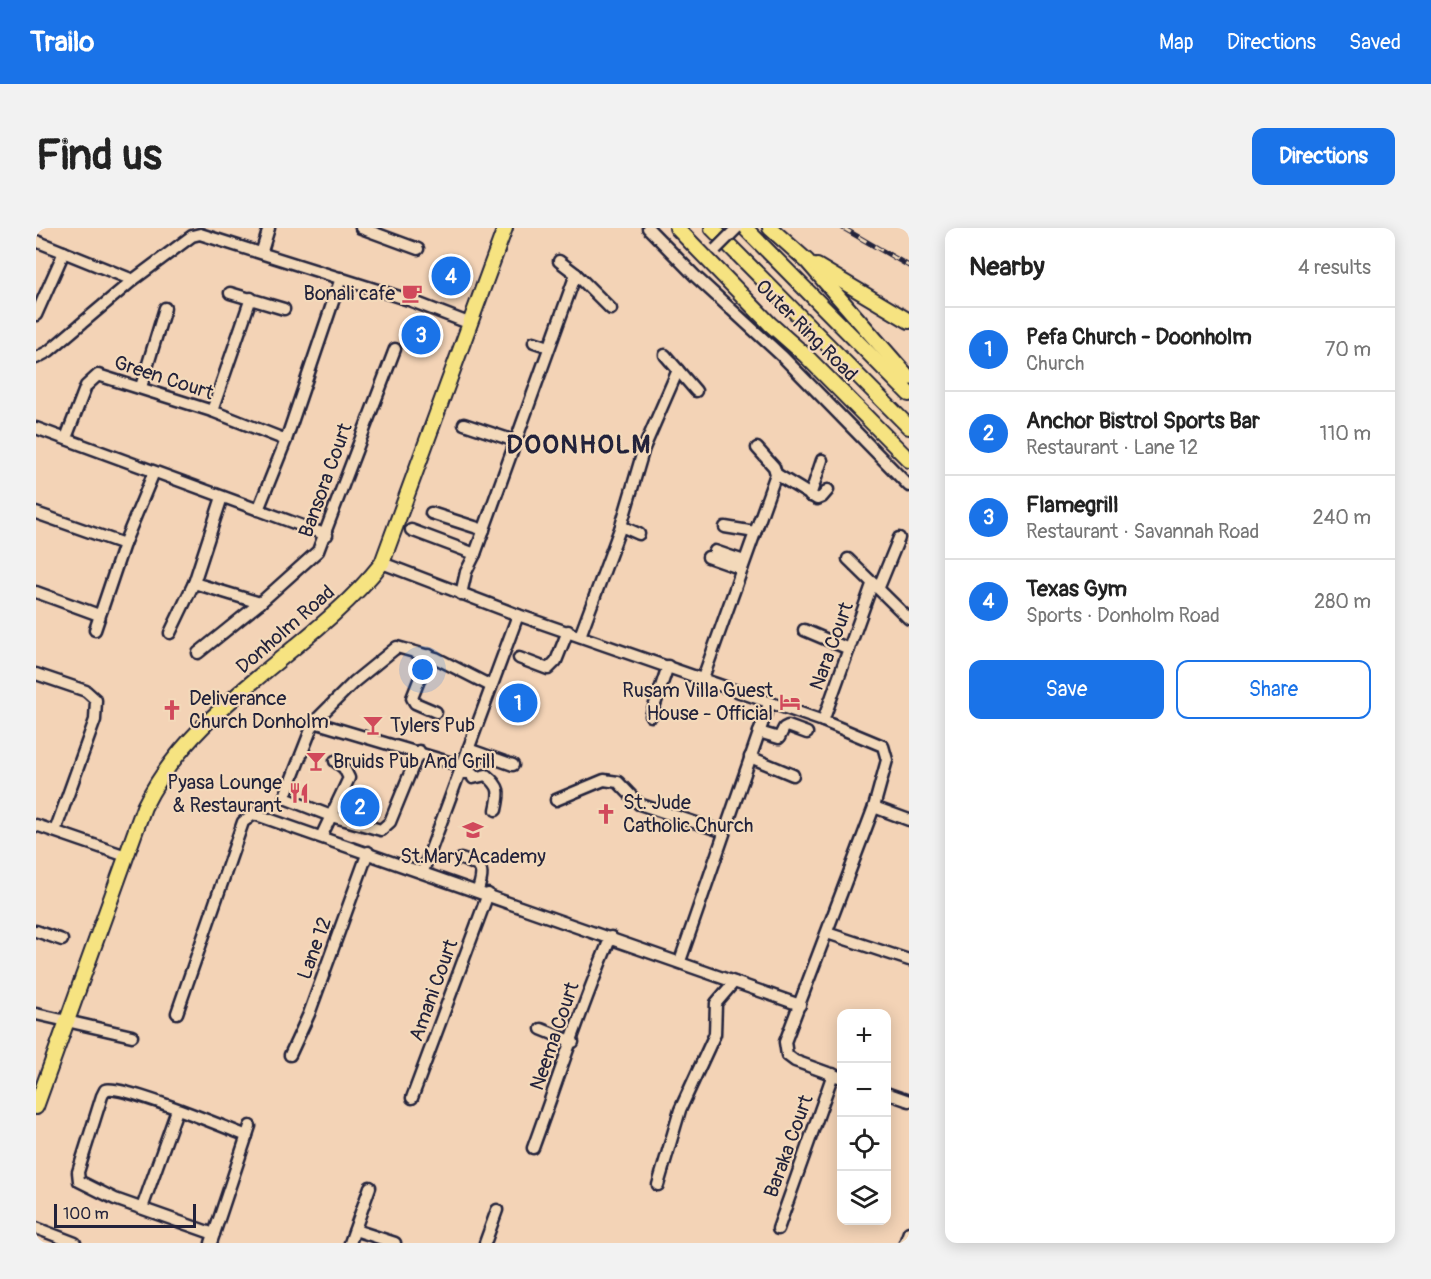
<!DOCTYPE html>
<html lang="en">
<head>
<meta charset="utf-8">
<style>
	body { margin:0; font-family:Pangolin,sans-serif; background:#f2f2f2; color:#222 }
	.controls { position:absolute; right:18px; bottom:18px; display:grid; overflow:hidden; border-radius:12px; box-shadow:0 3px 15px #0003 }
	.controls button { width:54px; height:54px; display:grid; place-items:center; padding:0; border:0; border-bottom:2px solid #e0e0e0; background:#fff; color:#222; font:30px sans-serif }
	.scale { position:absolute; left:18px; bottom:15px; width:142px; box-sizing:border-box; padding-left:6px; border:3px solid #22223b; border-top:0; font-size:16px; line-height:21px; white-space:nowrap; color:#22223b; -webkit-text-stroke:4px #f3d9ba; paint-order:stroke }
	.you { position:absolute; left:387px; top:442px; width:21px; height:21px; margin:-15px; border:4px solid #fff; border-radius:50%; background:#1a73e8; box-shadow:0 0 0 9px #1a73e833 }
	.badge { display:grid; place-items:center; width:39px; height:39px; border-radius:50%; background:#1a73e8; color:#fff; font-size:20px; font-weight:700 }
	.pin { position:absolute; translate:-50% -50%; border:3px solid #fff; box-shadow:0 2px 6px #0006 }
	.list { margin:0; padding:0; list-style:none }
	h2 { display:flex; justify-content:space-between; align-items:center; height:78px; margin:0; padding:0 24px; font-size:26px }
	h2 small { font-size:20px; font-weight:400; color:#767676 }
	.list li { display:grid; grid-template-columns:39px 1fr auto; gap:18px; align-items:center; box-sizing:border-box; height:84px; padding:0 24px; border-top:2px solid #e0e0e0 }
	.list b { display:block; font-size:22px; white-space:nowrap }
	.list p { margin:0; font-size:20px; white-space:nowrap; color:#767676 }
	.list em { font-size:20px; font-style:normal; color:#767676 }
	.actions { display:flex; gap:12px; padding:18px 24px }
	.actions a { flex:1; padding:14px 0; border:2px solid #1a73e8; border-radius:12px; text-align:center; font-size:21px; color:#1a73e8 }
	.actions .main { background:#1a73e8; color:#fff }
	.icon { flex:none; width:33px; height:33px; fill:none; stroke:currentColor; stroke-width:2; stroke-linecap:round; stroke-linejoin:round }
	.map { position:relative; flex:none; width:873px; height:1015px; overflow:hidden; border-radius:12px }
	header { display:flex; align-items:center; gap:36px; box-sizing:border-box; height:84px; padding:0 30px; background:#1a73e8; color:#fff }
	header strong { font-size:28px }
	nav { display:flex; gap:33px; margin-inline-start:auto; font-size:21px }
	.intro { display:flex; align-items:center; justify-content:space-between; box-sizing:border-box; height:144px; padding:0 36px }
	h1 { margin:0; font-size:42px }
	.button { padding:15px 27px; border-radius:12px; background:#1a73e8; color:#fff; font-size:21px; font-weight:700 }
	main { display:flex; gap:36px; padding:0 36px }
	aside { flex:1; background:#fff; border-radius:12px; box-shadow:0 3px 15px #0003 }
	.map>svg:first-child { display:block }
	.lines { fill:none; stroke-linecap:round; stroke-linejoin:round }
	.minor-casing { stroke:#22223b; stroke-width:15 }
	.major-casing { stroke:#22223b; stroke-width:18 }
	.minor { stroke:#f3d9ba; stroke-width:10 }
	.major { stroke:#f6e381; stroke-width:14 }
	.rail-casing { stroke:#22223b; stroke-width:5 }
	.rail { stroke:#f3d9ba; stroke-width:3; stroke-dasharray:9; stroke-linecap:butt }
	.minor-bridge-casing { stroke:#22223b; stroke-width:15; stroke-linecap:butt }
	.minor-bridge { stroke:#f3d9ba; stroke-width:10 }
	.labels { text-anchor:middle; stroke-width:4.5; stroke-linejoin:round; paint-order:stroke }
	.poi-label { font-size:20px; fill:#22223b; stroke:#f3d9ba; text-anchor:start }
	.street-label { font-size:20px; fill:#22223b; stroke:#f3d9ba }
	.district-label { font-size:26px; font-weight:bold; letter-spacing:1.5px; fill:#22223b; stroke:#f3d9ba }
</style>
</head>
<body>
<header>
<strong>Trailo</strong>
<nav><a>Map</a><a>Directions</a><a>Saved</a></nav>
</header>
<div class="intro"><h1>Find us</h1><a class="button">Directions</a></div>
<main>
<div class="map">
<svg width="873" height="1015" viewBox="0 0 873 1015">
	<rect width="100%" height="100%" fill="#f3d3b6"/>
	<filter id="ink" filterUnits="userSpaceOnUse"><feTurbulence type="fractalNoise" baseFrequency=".0167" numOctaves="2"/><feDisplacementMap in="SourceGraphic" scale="12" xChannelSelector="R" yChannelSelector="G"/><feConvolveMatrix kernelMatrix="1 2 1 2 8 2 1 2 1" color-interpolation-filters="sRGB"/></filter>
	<g filter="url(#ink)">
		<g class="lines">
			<!-- minor casing -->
			<g class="minor-casing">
				<g id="minor">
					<path d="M325,0L382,21"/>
					<path d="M612,0L659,48L747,129L873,258"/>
					<path d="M0,13L97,52"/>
					<path d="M226,23L233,0"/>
					<path d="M523,33L540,46L575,81"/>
					<path d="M194,65L248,81"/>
					<path d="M0,87L28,24"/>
					<path d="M498,114L513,119"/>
					<path d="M629,127L660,163"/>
					<path d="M0,130L13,123L97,52L156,8L164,6L373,72L435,96"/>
					<path d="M105,159L129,80"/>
					<path d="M176,183L215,70"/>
					<path d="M428,196L479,213"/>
					<path d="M0,200L291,307"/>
					<path d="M30,210L50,158L62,147L176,183L250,212"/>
					<path d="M740,246L781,271L786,269L792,262"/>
					<path d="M774,268L786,232"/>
					<path d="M222,282L250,212L305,50"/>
					<path d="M0,285L88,316"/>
					<path d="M395,285L448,302"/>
					<path d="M585,298L603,306"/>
					<path d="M689,299L719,304"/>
					<path d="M375,302L439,326"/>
					<path d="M679,323L708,333"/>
					<path d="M672,329L706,341"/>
					<path d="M812,331L873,391"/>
					<path d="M346,335L482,387L787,493L847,518L851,532L838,579L749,814L751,827L759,833L806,850"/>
					<path d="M158,355L224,375"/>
					<path d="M843,359L863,310"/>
					<path d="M0,364L63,387"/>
					<path d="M425,366L430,344L439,326L540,46"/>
					<path d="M59,402L88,316L118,244"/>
					<path d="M768,402L813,421"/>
					<path d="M134,405L158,355L186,269"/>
					<path d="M544,408L585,298L608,220L642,142"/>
					<path d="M162,425L224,375L282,323L359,121"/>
					<path d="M393,427L376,470L379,475L400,484"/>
					<path d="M483,430L512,441L520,433L532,403"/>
					<path d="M0,446L50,463L60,472L59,492L19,603"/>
					<path d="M667,450L740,246L738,239L721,220"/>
					<path d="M615,488L632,438"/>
					<path d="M787,493L837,354"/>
					<path d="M278,494L426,538"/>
					<path d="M723,504L743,510L748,500L752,498L771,505"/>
					<path d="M432,521L477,537"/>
					<path d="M383,523L354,594L345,602L295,588L251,571L249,568L278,494L318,454L361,419L400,430L455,458"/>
					<path d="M714,529L757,547"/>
					<path d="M424,545H436L437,550L450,547C465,559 464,564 460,582"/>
					<path d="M520,572L568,552L582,554L603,576L688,604"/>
					<path d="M838,579L873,592"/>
					<path d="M0,597L90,628"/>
					<path d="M286,607L313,550L308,540L299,533"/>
					<path d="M425,631C446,638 449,640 442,662"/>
					<path d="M387,643L482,387"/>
					<path d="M0,703L26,712"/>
					<path d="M791,705L873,732"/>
					<path d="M644,733L733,476"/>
					<path d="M141,785L207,594L218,586L764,777"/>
					<path d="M0,786L96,808"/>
					<path d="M505,801L537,814"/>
					<path d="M254,827L273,786L332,624"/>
					<path d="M850,865L873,873"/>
					<path d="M376,870L452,666"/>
					<path d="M497,920C523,849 545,778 575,709"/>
					<path d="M622,957L644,882L679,806L680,775L698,754"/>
					<path d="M106,980L141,882"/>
					<path d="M0,1000L39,1015"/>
					<path d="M742,1001L797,846"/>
					<path d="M319,1002L359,1015"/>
					<path d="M178,1006L79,971L43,953L42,944L66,868L69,862C82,855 191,900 211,908"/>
					<path d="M175,1015L214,898"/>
					<path d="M314,1015L334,959"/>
					<path d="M449,1015L461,982"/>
					<path d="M869,1015L873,1004"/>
				</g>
			</g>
			<!-- major casing -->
			<g class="major-casing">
				<g id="major">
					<path d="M641,0L734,96L769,127L873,232"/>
					<path d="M676,0L873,199"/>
					<path d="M709,0L873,166"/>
					<path d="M734,0L771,33L873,150"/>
					<path d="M781,38L873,93"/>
					<path d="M0,879L108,579C159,474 276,424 346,335L469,0"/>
				</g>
			</g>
			<!-- minor -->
			<use href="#minor" class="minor"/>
			<!-- major -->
			<use href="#major" class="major"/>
			<!-- rail casing -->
			<g class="rail-casing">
				<path id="rail" d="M807,0L873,38"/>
			</g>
			<!-- rail -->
			<use href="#rail" class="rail"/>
			<!-- minor-bridge casing -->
			<g class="minor-bridge-casing">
				<path id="minor-bridge" d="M680,21L701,0"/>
			</g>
			<!-- minor-bridge -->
			<use href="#minor-bridge" class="minor-bridge"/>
		</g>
	</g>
	<!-- icons -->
	<defs>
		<g id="cafe-bare" transform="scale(1.62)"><path d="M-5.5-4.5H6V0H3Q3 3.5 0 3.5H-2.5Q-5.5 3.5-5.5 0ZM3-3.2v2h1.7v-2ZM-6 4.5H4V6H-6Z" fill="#d1495b" stroke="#f3d9ba" stroke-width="2.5" paint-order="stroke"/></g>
		<g id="hotel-bare" transform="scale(1.62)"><path d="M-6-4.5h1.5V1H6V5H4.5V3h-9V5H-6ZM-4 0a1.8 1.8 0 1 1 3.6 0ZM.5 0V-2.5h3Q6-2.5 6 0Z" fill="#d1495b" stroke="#f3d9ba" stroke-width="2.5" paint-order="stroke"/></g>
		<g id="church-bare" transform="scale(1.62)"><path d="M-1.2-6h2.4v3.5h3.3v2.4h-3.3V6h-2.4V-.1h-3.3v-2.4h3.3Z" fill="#d1495b" stroke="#f3d9ba" stroke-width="2.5" paint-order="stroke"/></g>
		<g id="bar-bare" transform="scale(1.62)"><path d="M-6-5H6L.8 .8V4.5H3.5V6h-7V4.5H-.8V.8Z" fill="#d1495b" stroke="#f3d9ba" stroke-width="2.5" paint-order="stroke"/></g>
		<g id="restaurant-bare" transform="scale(1.62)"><path d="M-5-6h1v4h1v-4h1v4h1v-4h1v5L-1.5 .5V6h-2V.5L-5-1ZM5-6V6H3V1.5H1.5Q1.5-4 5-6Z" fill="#d1495b" stroke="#f3d9ba" stroke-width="2.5" paint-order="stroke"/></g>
		<g id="school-bare" transform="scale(1.62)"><path d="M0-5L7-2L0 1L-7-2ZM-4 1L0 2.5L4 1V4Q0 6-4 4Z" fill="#d1495b" stroke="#f3d9ba" stroke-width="2.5" paint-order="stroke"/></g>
	</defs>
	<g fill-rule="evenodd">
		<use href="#cafe-bare" x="376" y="65"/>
		<use href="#hotel-bare" x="754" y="474"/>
		<use href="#church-bare" x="136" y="482"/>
		<use href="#bar-bare" x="337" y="497"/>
		<use href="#bar-bare" x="280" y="533"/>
		<use href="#restaurant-bare" x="263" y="565"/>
		<use href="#church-bare" x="570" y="586"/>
		<use href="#school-bare" x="437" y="602"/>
	</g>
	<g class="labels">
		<!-- poi labels -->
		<g class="poi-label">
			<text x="359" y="72" text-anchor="end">Bonali cafe</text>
			<text x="737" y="469" text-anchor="end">Rusam Villa Guest<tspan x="737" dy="23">House - Official</tspan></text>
			<text x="153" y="477">Deliverance<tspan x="153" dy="23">Church Donholm</tspan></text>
			<text x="354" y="504">Tylers Pub</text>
			<text x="297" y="540">Bruids Pub And Grill</text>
			<text x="246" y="561" text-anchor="end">Pyasa Lounge<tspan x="246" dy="23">&amp; Restaurant</tspan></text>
			<text x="587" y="581">St. Jude<tspan x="587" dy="23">Catholic Church</tspan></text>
			<text x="437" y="635" text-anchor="middle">St.Mary Academy</text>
		</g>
		<!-- street labels -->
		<g class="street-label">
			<text transform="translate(771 102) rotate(45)" y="7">Outer Ring Road</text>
			<text transform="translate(128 149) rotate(18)" y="7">Green Court</text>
			<text transform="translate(289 252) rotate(-70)" y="7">Bansora Court</text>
			<text transform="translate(249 401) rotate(-41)" y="7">Donholm Road</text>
			<text transform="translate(795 418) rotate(-70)" y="7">Nara Court</text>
			<text transform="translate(278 720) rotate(-70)" y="7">Lane 12</text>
			<text transform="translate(397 762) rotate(-70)" y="7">Amani Court</text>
			<text transform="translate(518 808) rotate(-71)" y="7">Neema Court</text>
			<text transform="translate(752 918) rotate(-70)" y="7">Baraka Court</text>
		</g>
		<!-- district labels -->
		<g class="district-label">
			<text x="543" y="225">DOONHOLM</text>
		</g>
	</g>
</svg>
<div class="controls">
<button>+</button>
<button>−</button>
<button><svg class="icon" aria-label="locate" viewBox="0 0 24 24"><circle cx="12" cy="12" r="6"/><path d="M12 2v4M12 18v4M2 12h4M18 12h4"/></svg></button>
<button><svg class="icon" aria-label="layers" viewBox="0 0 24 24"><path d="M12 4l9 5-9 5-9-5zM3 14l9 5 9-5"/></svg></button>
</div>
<div class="scale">100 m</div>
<div class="you"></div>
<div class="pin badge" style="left:482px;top:475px">1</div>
<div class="pin badge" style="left:324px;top:579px">2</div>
<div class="pin badge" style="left:385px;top:107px">3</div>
<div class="pin badge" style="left:415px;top:48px">4</div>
</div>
<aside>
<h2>Nearby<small>4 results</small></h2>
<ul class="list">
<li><span class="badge">1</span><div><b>Pefa Church - Doonholm</b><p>Church</p></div><em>70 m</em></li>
<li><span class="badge">2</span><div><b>Anchor Bistrol Sports Bar</b><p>Restaurant · Lane 12</p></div><em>110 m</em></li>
<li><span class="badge">3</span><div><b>Flamegrill</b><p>Restaurant · Savannah Road</p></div><em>240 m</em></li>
<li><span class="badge">4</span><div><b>Texas Gym</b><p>Sports · Donholm Road</p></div><em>280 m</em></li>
</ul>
<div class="actions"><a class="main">Save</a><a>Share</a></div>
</aside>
</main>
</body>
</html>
